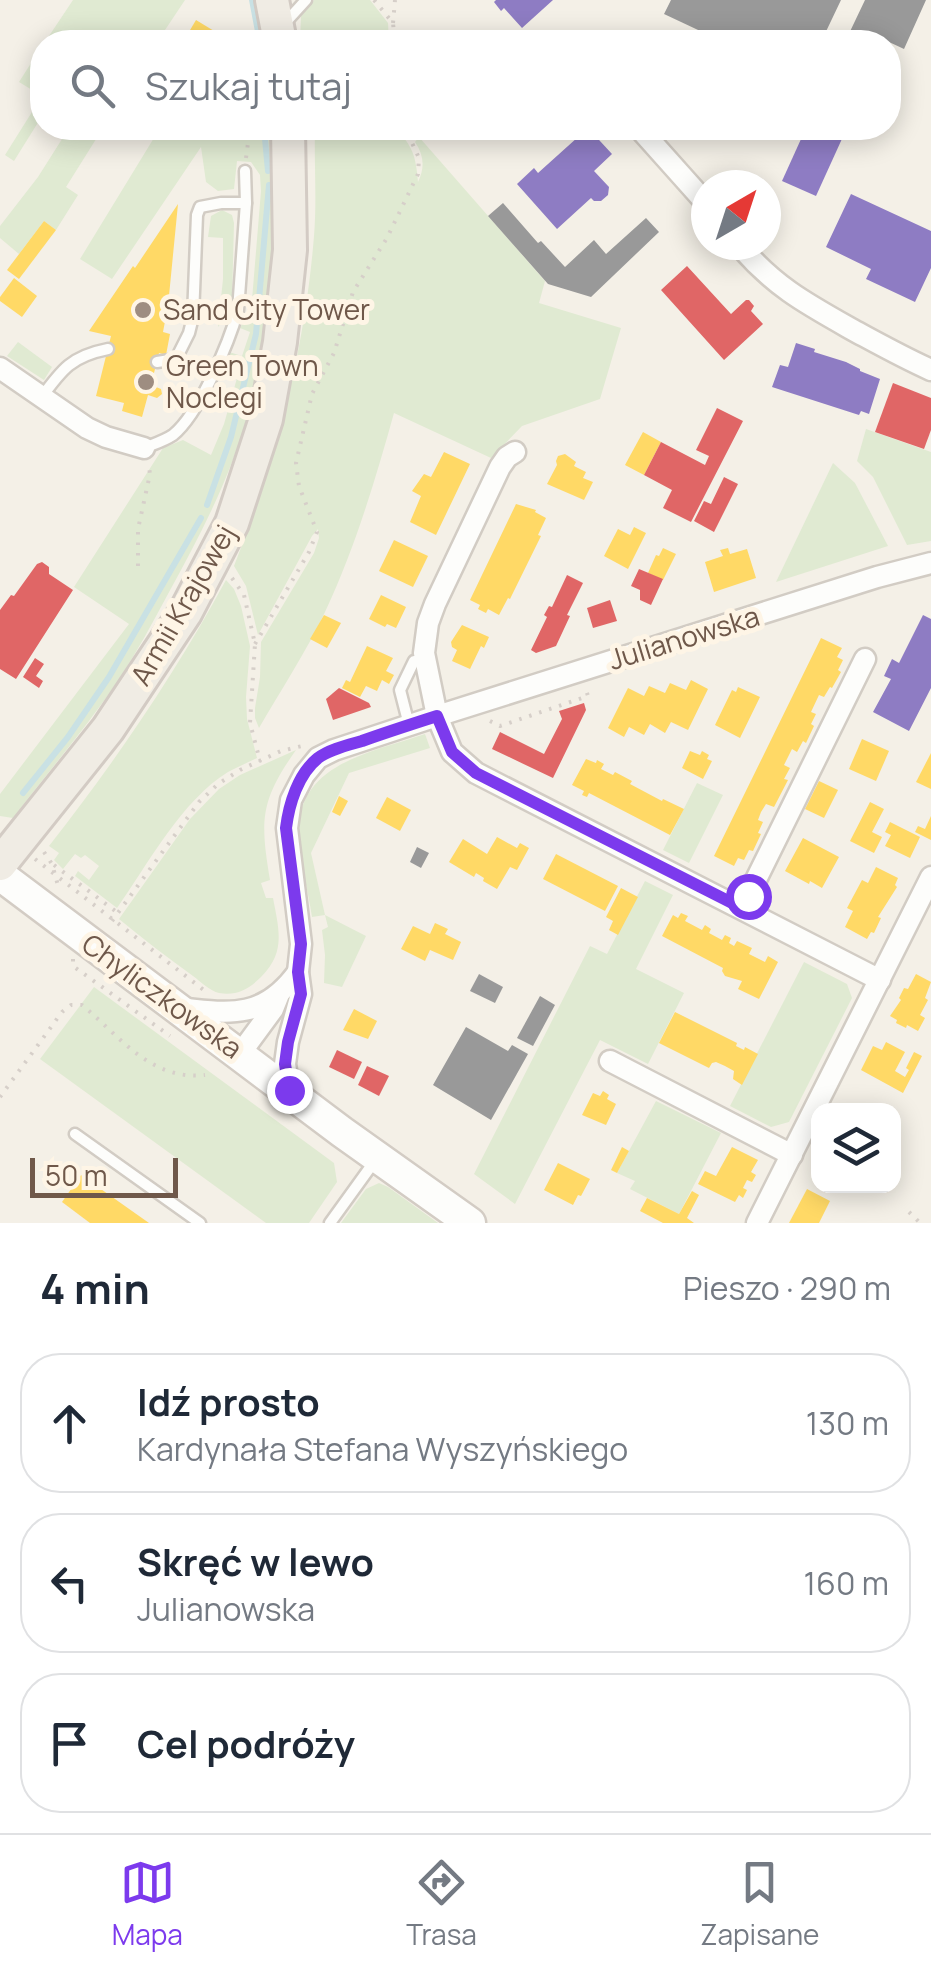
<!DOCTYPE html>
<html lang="pl">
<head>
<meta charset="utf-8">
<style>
	body { margin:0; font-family:Manrope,sans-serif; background:#f2f2f3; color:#1f2937 }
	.controls { position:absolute; right:30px; bottom:30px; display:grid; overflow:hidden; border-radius:20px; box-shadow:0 5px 25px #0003 }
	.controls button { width:90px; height:90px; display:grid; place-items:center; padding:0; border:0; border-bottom:2px solid #e0e1e3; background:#fff; color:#1f2937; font:50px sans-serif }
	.compass { position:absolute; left:691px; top:170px; width:90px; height:90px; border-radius:50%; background:#fff; box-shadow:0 5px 25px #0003; rotate:39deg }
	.scale { position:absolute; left:30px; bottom:25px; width:148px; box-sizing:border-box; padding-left:10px; border:5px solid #6f584a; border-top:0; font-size:28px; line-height:35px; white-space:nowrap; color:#6f584a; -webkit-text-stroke:8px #fef5e6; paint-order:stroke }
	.stop { position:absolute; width:30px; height:30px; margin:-22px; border:8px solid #7c3aed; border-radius:50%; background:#fff }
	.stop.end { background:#7c3aed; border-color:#fff; box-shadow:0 2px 10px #0008 }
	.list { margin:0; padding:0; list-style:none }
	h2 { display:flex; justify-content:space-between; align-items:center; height:130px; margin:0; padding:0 40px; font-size:42px }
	h2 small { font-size:32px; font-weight:400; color:#747a83 }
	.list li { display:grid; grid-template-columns:65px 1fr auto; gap:30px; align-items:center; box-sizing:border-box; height:140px; margin:0 20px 20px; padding:0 20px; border:2px solid #e0e1e3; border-radius:40px }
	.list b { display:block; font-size:38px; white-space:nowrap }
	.list p { margin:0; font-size:32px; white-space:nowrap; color:#747a83 }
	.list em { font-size:32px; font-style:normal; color:#747a83 }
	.icon { flex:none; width:55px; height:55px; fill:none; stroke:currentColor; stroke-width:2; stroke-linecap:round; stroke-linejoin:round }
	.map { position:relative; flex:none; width:931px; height:1223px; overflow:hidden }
	.search { position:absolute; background:#fff; box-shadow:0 5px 25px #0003; left:30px; right:30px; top:30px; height:110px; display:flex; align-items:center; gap:25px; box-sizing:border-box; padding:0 35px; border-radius:40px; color:#747a83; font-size:38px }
	.sheet { height:610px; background:#fff }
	nav { display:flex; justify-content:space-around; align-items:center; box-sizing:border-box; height:140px; border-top:2px solid #e0e1e3; background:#fff; font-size:28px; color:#747a83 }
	nav a { display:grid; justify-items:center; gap:5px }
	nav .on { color:#7c3aed }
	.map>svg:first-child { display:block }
	.green { fill:#e0ead2 }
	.homes { fill:#ffd966 }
	.shops { fill:#e06666 }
	.offices { fill:#8e7cc3 }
	.industry { fill:#999 }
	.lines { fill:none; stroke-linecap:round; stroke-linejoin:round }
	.stream { stroke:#c9e1e4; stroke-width:6 }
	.lane-casing { stroke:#d2ccc4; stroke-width:15 }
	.street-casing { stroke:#d2ccc4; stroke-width:25 }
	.secondary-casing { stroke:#d3ccc4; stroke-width:35 }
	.primary-casing { stroke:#d3cbc4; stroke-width:38 }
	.path { stroke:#d6cfc9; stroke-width:4; stroke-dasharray:2.5 8; stroke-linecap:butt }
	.lane { stroke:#fdfdfb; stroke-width:10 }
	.street { stroke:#fdfdfb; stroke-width:20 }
	.secondary { stroke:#fdfdfb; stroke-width:30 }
	.primary { stroke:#f0ece4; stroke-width:32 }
	.route { stroke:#7c3aed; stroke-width:12 }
	.poi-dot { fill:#9e8d81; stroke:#fef5e6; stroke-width:4 }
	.labels { text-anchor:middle; stroke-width:10; stroke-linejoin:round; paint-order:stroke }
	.poi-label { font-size:28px; fill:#6f584a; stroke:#fef5e6; text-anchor:start }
	.street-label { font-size:28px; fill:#6f584a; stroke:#fef5e6 }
</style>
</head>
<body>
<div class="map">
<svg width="931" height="1223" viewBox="0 0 931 1223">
	<rect width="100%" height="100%" fill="#f4f0e7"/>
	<!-- green -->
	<g class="green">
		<path d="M73,0H185L157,42H45Z"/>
		<path d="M314,0H370L388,23L389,42H300L301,16Z"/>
		<path d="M42,46V116L14,161L5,155L42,96L19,82Z"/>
		<path d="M69,128H103L66,187L78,195L56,230L44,221L19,254L0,238V226L38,177Z"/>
		<path d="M160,128H273C276,221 274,315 250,406C233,473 201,534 168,594C153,622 137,652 119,679C87,727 48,772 13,818L0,816V794L129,624L74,587L163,448L183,440L211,455L224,424L239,371L224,365L229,352L242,356L250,332L240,328L242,324H250L261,191L260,175L251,162L237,161L234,189L218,191L206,182L201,147L112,279L80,259Z"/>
		<path d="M315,128H400C402,138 407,140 411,149C416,159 417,171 418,182C425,168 424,155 415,142L419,137L545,281L539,303L621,328L600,399L522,426L491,458L394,413C375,481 355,548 325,612C306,652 281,690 259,728L255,718V708L260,677L261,642L314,553L319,538L318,529L312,536L258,635L246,586L234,566C276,460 305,349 314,236C317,200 314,163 315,128Z"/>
		<path d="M222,210L232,215L234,223L232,301L228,314L218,327L223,279V238L208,237L211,216Z"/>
		<path d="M18,342L52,367L44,380L7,356Z"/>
		<path d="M866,429L931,452V541L907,545L873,477L857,461Z"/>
		<path d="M833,463L855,483L888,546L776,582Z"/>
		<path d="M226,580L234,589L241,606L250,646L246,697L247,719L257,758C247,763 237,767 228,772C182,800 148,864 117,908L75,876L78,871L89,880L99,866L85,855L81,858L75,854L63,869L54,860L59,853L49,846C115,762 175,674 226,580Z"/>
		<path d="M425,734L430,748L349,773L311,853L325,915L366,936L342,987L324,983L325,955L322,930L328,927L325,915L312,917C308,891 301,865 299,839C293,764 370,753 425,734Z"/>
		<path d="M296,750C260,801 260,820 270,880L261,883L266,898H273C279,930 286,952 261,977C249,989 237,996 219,993C210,991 201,982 193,976C168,958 143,939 119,919L190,819L219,789L240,775Z"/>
		<path d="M697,783L723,795L689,863L663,850Z"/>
		<path d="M645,881L673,895L636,969L684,993L648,1064L600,1040L515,1204L474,1174L590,946L607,954Z"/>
		<path d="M804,962L847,984L852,998L789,1122L771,1127L730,1106Z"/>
		<path d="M94,987L334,1163L337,1182L309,1223H266L40,1059Z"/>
		<path d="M656,1101L721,1133L679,1214L630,1189L635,1181L617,1173Z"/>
		<path d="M379,1183L388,1187L438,1223H341L366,1189Z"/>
	</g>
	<!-- homes -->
	<g class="homes">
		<path d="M196,20L219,34L213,42H183Z"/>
		<path d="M178,204L168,306L181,309L184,314L179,318L166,316L163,332L170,334L166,355L159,353L151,385L161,389L162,394L157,398L148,395L142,417L122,411L124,403L96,396L111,336L89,331L133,266L135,268Z"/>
		<path d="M44,221L56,230L19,279L7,270Z"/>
		<path d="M14,278L37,296L22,317L0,301V297Z"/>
		<path d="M643,432L661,442L644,475L625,465Z"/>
		<path d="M444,452L470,464L436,535L410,522L421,496L412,491L424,474L431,477Z"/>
		<path d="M565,454L576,462L574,466L586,472L583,478L593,482L584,500L547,484L557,465L556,461L558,456Z"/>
		<path d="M516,504L536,510L535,512L546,518L538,535L541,536L510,599L508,598L499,615L488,609L486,613L478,609L480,605L470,600Z"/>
		<path d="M634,527L646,533L628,569L604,556L618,529L630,535Z"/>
		<path d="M394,540L428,556L413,587L379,571Z"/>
		<path d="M663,548L676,554L663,580L648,573L656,555L659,556Z"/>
		<path d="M728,548L730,554L747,549L756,578L714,592L705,562L723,556L720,550Z"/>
		<path d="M381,595L406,607L396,628L387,624L385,627L369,619Z"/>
		<path d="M324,615L341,623L327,648L310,639Z"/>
		<path d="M462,625L489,637L484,648L481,646L470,669L452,661L457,650L452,647L451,642Z"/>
		<path d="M821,638L842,648L837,657L843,660L838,670L841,672L832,688L830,687L824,697L819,695L811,712L816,714L811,724L814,726L806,743L803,741L797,752L792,749L784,765L790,768L784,779L788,780L774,807L766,804L761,812L758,820L763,822L758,833L761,834L753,851L749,850L744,860L738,858L734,866L714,856Z"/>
		<path d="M367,646L393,658L386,671L394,675L389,684L382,680L377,691L366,686L360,697L342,688L346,680L350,682Z"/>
		<path d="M691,680L708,689L688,730L671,722L665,733L650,724L644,735L629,727L624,737L608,728L628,688L644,696L649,686L665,693L670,683L686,690Z"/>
		<path d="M738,687L760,697L740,738L715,725L732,690L736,692Z"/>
		<path d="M862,739L889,751L876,781L849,769Z"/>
		<path d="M690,751L700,755L702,751L709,755L707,759L712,761L703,779L682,768Z"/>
		<path d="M931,753V789L916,782Z"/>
		<path d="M586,759L596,763L597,760L604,764L601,769L613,775L615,772L632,781L630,784L662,801L663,799L684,809L670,835L589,793L587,797L582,795L584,791L572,785Z"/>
		<path d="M819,781L838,790L824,818L805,809Z"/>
		<path d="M339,796L348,801L340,816L332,812Z"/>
		<path d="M387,797L411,810L400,831L376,818Z"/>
		<path d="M870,802L884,809L872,832L882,837L874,853L850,841Z"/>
		<path d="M931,816V840L915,832L918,826L925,829Z"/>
		<path d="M890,822L920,837L910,858L885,846L891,835L885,832Z"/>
		<path d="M497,837L517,848L520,843L529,848L517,870L510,867L497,889L483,881L484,878L476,873L474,877L449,862L463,839L487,854Z"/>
		<path d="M803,838L839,857L822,888L810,881L809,884L785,871Z"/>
		<path d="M556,854L618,886L605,911L543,879Z"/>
		<path d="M876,867L898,878L895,885L897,887L878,917L881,918L874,933L871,932L867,939L845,927L853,911L847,908L862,880L868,883Z"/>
		<path d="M621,888L638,897L618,935L609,930L613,921L606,917Z"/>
		<path d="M681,913L688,916L685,921L702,930L705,925L711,929L709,933L722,940L725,935L731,938L729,943L734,946L737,941L752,948L749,954L765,962L768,956L778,962L759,999L738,989L742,981L725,976L722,971L723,968L662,936L673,915L678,918Z"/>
		<path d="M435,923L448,929L445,934L461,942L453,960L430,950L425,961L401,949L413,926L430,934Z"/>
		<path d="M916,974L931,982L925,998L928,1000L920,1015L925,1018L918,1031L907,1025L906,1028L896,1023L897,1020L890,1016L901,1000L899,998L904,988L908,989Z"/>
		<path d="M354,1009L377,1021L368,1039L343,1030Z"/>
		<path d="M675,1012L737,1043L736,1046L744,1050L745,1047L758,1054L742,1085L733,1079L734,1071L725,1066L716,1062L712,1063L709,1068L659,1043Z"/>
		<path d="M886,1042L905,1052L895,1071L905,1077L909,1070L906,1068L914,1052L922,1056L903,1093L861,1070L873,1046L882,1050Z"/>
		<path d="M603,1091L609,1095L607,1099L616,1104L606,1125L582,1115L593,1093L600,1096Z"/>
		<path d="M622,1147L629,1151L617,1173L611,1170Z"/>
		<path d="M732,1147L758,1160L751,1172L756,1175L752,1182L747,1180L743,1188L747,1190L743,1198L739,1195L735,1202L698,1184L705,1171L716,1176Z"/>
		<path d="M558,1163L590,1179L581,1196L578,1195L573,1205L544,1190Z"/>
		<path d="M81,1175L149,1223H90L62,1202Z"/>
		<path d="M807,1189L830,1201L819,1223H789Z"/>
		<path d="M692,1191L699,1195L687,1218L694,1223H663L640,1211L647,1198L679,1214Z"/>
	</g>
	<!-- shops -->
	<g class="shops">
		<path d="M687,266L731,314L746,300H749L754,306L751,311L763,324L724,360L661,290Z"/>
		<path d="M893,383L931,398V430L924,449L875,432Z"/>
		<path d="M717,408L743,421L691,522L663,508L672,490L644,475L661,442L705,465L709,456L696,450Z"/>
		<path d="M724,477L738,484L714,532L694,521L704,501L711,504Z"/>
		<path d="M42,562L49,567V574L73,590L16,679L0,669V610L11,595L14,596L37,564Z"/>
		<path d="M639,569L663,579L651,605L640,600V590L631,586Z"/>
		<path d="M567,575L583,583L567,615L570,616L556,646L536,653L531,650L547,617L544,615L549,606L552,607Z"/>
		<path d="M610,600L617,621L593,628L587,608Z"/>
		<path d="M35,658L44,664L36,676L43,681L39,688L23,677Z"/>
		<path d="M339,688L369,703L371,707L333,720L326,699Z"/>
		<path d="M584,703L586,710L553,778L492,749L500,732L544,754L562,719L559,711Z"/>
		<path d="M337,1050L362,1062L354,1079L329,1067Z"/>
		<path d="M367,1066L389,1076L379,1096L358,1085Z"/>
	</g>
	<!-- offices -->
	<g class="offices">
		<path d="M496,0H553L522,28L504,8L501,11L494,2Z"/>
		<path d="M588,128L612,154L594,171L609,187L608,195L601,201H594L591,198L557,229L517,184L534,168L538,173Z"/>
		<path d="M806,128H840L846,130L816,196L782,181Z"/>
		<path d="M851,194L931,231V268L915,302L866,279L871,269L826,247Z"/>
		<path d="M796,343L815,349L814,352L846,362L860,369V371L880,379L869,414L861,411L859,415L772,387L780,365L788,367Z"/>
		<path d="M923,615L931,619V688L909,731L873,712L891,679L884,676L892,659L899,663Z"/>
	</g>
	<!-- industry -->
	<g class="industry">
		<path d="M671,0H841L821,42H732L715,34L713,37L664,14Z"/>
		<path d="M865,0H926L904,49L889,42H845Z"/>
		<path d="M503,203L538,243L541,241L565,267L594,240L606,254L646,218L659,232L591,297L548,284L488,216Z"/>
		<path d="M417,847L429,853L421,868L410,862Z"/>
		<path d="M479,974L503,987L495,1003L470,991Z"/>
		<path d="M540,996L555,1005L533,1046L517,1038Z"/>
		<path d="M466,1027L508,1051L512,1045L528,1054L491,1120L433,1085Z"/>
	</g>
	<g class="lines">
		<!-- stream -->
		<g class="stream">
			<path d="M252,0L260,42"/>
			<path d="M264,128L268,171"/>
			<path d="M207,505L231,437L256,334L269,185"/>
			<path d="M23,793L68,737L109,677L201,518"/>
		</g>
		<!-- lane casing -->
		<g class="lane-casing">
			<g id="lane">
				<path d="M285,23L306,0"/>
				<path d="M157,362L176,359L189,333L193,317L197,215L200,207L221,203H246"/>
				<path d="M41,398C62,369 72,356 108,349"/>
				<path d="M144,448C154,444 164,441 173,435C199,414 229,343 238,310L246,203L245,171"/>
				<path d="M409,725L400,690L414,661H425"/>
				<path d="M75,1134L200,1223"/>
				<path d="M330,1223L374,1162"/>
			</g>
		</g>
		<!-- street casing -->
		<g class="street-casing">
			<g id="street">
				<path d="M639,128L706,203"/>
				<path d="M739,245C775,287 805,303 853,330C879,344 904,358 931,370"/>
				<path d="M0,368L87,428L106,437L144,448"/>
				<path d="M515,452L507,457L500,467L435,604L428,623L424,653L437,716L452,752L476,773L880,980"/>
				<path d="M742,908L865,659"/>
				<path d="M179,1008C231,1014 264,1019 298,972"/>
				<path d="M240,1054L273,1009L279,994"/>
				<path d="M610,1061L792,1155"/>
				<path d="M289,1090L285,1064L288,1042L301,994L298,972L301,944L287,828L291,800L304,775L318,758L334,750L437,716L877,577L931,563"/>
				<path d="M757,1223L931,877"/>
			</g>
		</g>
		<!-- secondary casing -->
		<g class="secondary-casing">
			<path id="secondary" d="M0,875L342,1132L470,1223"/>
		</g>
		<!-- primary casing -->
		<g class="primary-casing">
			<g id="primary">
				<path d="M272,0L280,42"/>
				<path d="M0,864L108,729L185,613L232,523L266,419L280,342L290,250L288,128"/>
			</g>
		</g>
		<!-- path -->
		<g class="path">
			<path d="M374,0L393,23L395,42"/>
			<path d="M393,23L395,0"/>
			<path d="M246,158L250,128"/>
			<path d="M138,566V529L150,474L149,467"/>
			<path d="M232,578L244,595L255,644L250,723L260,761"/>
			<path d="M255,644L309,552L317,532L299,486L296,463L312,394L334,353L353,292L387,238L418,174L419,158L405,128"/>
			<path d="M490,721L500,726L588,696L586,690"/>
			<path d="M44,852L52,864L59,889"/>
			<path d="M35,859L205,991"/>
			<path d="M54,865L118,913"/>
			<path d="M112,921L199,802L218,784L240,770L281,751L302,746"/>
			<path d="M73,959V966L170,1036"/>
			<path d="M0,1097L62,1012L71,1005H82C120,1036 150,1081 205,1075"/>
			<path d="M909,1212L920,1223"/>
		</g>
		<!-- lane -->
		<use href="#lane" class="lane"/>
		<!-- street -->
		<use href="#street" class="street"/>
		<!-- secondary -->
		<use href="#secondary" class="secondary"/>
		<!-- primary -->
		<use href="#primary" class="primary"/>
	</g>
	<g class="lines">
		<!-- route -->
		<path class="route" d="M289,1090L285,1064L288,1042L301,994L298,972L301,944L286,828C289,804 298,774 318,758C330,749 348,745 362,741C387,732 412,724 437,716L452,752L476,773L742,908L748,896"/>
	</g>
	<!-- markers -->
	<g class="poi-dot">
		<circle cx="143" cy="310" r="10"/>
		<circle cx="146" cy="382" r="10"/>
	</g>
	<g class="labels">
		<!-- poi labels -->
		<g class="poi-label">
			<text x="163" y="320">Sand City Tower</text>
			<text x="166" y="376">Green Town<tspan x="166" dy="32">Noclegi</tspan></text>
		</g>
		<!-- street labels -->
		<g class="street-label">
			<text transform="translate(183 605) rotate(-60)" y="10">Armii Krajowej</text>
			<text transform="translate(684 638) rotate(-17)" y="10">Julianowska</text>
			<text transform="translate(162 996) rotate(36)" y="10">Chyliczkowska</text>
		</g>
	</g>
</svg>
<div class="controls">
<button><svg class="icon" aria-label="layers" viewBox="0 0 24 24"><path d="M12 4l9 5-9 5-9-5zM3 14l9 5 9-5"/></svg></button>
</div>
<svg class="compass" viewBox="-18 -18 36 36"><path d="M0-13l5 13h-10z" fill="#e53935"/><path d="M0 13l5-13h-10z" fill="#747a83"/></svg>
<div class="scale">50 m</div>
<div class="stop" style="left:748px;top:896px"></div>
<div class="stop end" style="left:289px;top:1090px"></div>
<div class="search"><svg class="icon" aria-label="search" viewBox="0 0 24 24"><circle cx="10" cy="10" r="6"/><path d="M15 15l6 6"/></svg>Szukaj tutaj</div>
</div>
<section class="sheet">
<h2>4 min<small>Pieszo · 290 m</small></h2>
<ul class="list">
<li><svg class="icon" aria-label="ahead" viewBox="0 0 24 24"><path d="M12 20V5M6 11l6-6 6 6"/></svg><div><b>Idź prosto</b><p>Kardynała Stefana Wyszyńskiego</p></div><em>130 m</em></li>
<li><svg class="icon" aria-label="left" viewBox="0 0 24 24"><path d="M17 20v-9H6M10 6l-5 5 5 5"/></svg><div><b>Skręć w lewo</b><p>Julianowska</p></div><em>160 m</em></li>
<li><svg class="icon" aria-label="arrive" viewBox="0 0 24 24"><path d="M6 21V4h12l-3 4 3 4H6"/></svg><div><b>Cel podróży</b></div></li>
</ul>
</section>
<nav>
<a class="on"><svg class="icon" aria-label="map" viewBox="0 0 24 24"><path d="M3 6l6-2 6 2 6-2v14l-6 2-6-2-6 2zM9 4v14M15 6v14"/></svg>Mapa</a>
<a><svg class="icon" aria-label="directions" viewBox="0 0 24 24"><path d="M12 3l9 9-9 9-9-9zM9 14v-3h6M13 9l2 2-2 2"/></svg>Trasa</a>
<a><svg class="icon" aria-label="saved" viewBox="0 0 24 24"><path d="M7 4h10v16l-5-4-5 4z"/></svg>Zapisane</a>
</nav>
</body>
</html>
